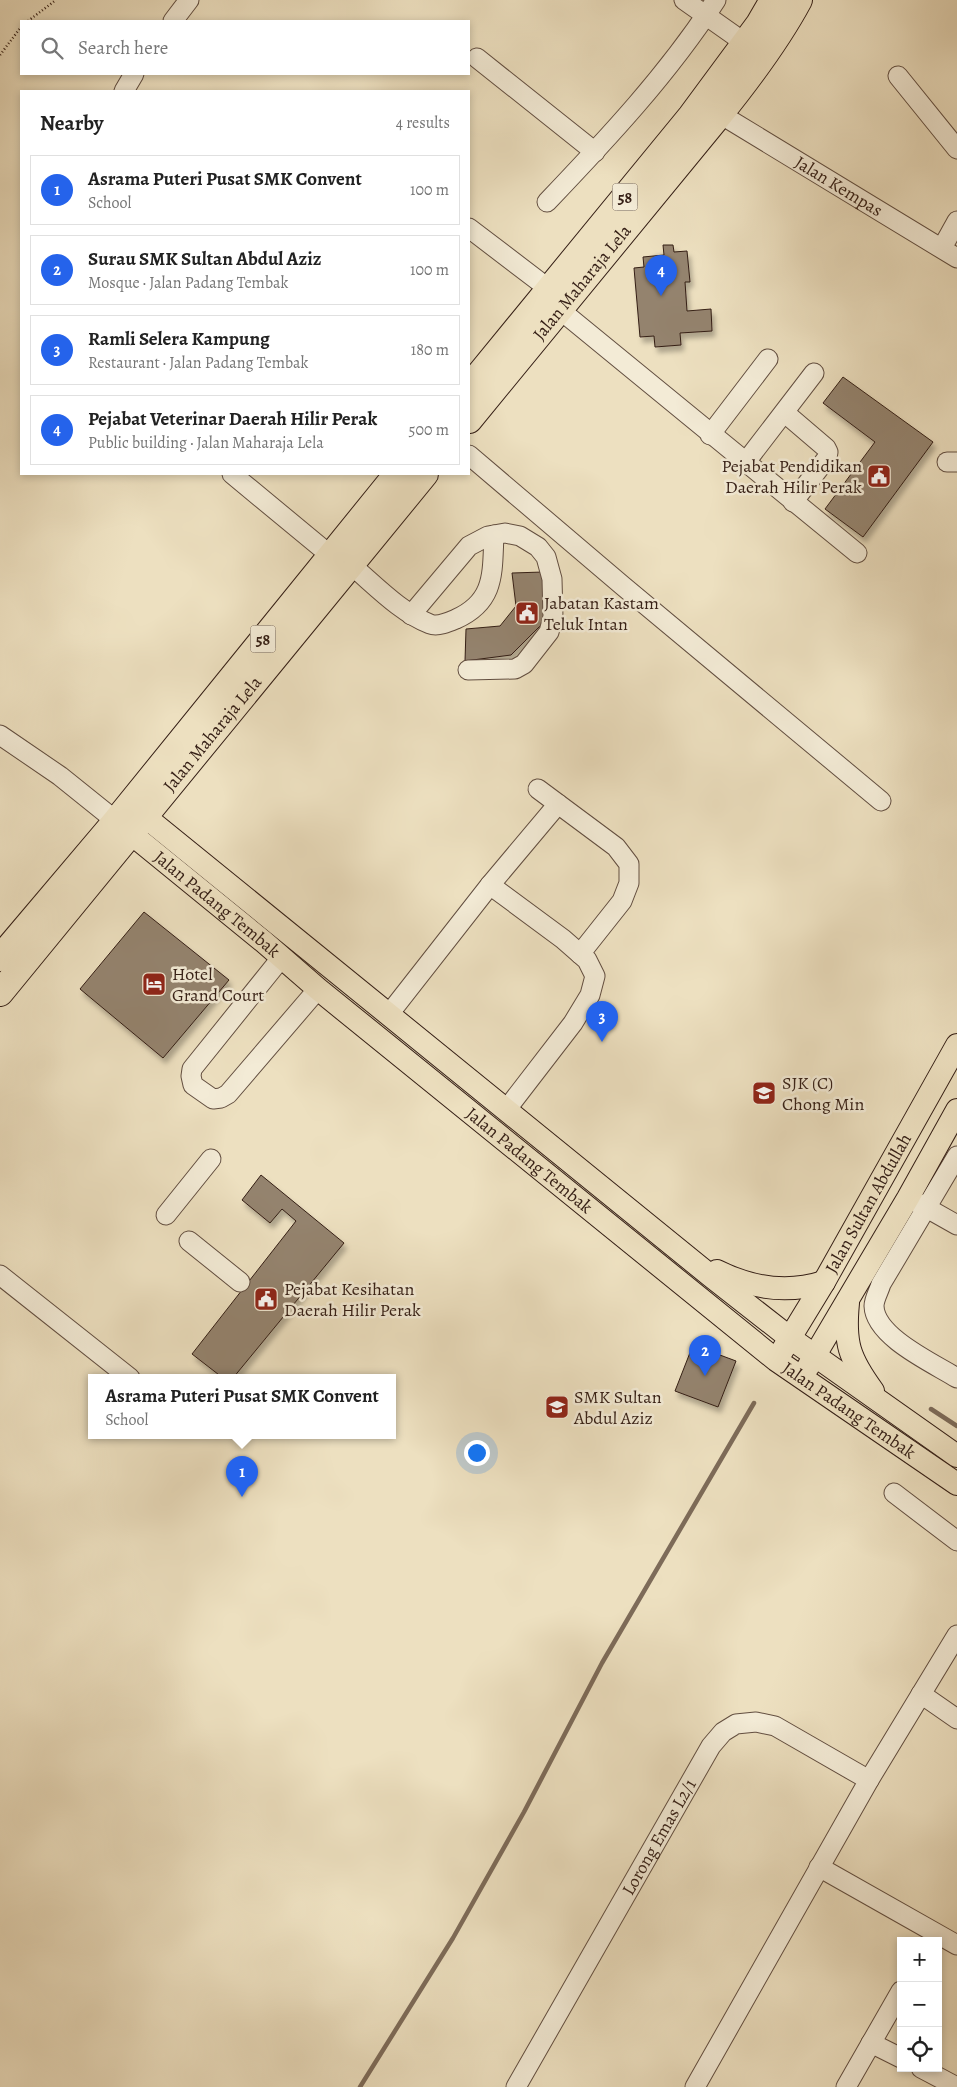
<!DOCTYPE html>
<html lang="en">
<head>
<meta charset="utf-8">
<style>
	body { margin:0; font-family:Alegreya,serif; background:#f6f6f6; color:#222 }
	.controls { position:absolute; right:15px; bottom:15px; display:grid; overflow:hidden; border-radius:0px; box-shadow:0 2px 8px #0003 }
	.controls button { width:45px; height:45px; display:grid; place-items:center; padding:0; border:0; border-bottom:1px solid #e0e0e0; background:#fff; color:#222; font:25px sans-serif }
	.you { position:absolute; left:476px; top:1452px; width:18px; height:18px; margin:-12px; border:4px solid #fff; border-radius:50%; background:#1a73e8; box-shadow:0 0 0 8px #1a73e833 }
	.badge { display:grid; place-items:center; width:32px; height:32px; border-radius:50%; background:#2563eb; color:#fff; font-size:16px; font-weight:700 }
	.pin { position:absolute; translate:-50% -41px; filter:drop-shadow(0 1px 2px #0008) }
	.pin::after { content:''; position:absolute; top:26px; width:18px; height:15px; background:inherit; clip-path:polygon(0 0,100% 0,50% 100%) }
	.popup { position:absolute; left:88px; top:1374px; width:308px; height:65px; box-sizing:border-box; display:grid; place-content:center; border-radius:0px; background:#fff; filter:drop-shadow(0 1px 4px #0005); font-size:16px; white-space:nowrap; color:#767676 }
	.popup b { font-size:19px; color:#222 }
	.popup::after { content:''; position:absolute; left:50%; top:100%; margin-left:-10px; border:10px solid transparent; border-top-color:#fff }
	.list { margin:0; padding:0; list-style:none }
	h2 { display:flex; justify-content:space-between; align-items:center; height:65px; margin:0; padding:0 20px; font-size:21px }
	h2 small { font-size:16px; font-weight:400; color:#767676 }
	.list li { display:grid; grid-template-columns:32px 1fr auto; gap:15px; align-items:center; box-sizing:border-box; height:70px; margin:0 10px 10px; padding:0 10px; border:1px solid #e0e0e0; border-radius:0px }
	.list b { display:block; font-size:19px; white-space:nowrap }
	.list p { margin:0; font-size:16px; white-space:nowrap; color:#767676 }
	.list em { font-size:16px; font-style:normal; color:#767676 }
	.icon { flex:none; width:28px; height:28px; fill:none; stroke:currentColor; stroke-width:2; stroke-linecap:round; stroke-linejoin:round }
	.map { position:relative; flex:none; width:957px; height:2087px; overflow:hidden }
	.search { position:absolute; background:#fff; box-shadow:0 2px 8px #0003; left:20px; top:20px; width:450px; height:55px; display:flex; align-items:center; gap:12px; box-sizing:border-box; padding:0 18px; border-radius:0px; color:#767676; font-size:19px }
	.panel { position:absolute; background:#fff; box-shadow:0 2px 8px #0003; left:20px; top:90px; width:450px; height:385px; border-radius:0px }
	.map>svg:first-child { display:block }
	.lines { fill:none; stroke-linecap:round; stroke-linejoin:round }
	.stream { stroke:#7d6b59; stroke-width:4.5 }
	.building { fill:#94836e; stroke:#341e15; filter:url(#shadow) }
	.minor-casing { stroke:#624e40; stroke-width:21 }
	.major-casing { stroke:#341e15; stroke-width:24 }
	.highway-casing { stroke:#341e15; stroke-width:28 }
	.path { stroke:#341e15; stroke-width:2.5; stroke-dasharray:1 2.5; stroke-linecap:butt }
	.minor { stroke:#f3ebd6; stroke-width:19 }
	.major { stroke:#ede0c0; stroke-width:22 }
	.highway { stroke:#ede0c0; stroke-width:26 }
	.labels { text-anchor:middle; stroke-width:5; stroke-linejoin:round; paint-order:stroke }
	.shield { fill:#f3ebd6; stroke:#6d5c4f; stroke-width:1 }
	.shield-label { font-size:16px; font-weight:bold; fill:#341e15 }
	.street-label { font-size:18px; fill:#341e15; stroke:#f3ebd6 }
	.poi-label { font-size:18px; fill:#341e15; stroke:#f3ebd6; text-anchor:start }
</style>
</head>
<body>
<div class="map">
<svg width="957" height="2087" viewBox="0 0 957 2087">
	<defs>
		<filter id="shadow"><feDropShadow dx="3" dy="5.5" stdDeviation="2.5" flood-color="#0004"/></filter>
	</defs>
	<rect width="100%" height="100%" fill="#ede0c0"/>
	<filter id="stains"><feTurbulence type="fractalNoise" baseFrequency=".004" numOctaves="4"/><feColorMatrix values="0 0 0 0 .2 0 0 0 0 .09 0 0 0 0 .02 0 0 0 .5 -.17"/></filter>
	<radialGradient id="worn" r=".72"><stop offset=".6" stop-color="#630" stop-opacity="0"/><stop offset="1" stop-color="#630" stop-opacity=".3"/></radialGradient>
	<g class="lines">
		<!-- stream -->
		<g class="stream">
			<path d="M931,1409L957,1426"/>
			<path d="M360,2087L453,1938L524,1812L602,1663L754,1403"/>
		</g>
	</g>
	<!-- building -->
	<g class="building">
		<path d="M663,245H673L674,252L687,251L690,282H685L687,311L711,309L712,331L680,333L681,345L655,347L654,336L640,337L634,268L644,267L643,257L664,255Z"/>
		<path d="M843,377L933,442L863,537L825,509L875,442L823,403Z"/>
		<path d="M543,572L545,621L511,655L465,661L466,629L500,626L516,606L512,573Z"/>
		<path d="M144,912L229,980L163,1058L80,989Z"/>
		<path d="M261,1175L344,1243L233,1378H223L192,1354L296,1221L282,1209L270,1223L242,1200Z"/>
		<path d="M693,1345L736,1361L718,1407L675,1391Z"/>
	</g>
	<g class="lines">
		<!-- minor casing -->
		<g class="minor-casing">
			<g id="minor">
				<path d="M684,0L745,43"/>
				<path d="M173,21L189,0"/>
				<path d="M477,58L595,152"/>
				<path d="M898,76L957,149"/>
				<path d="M124,91L134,74"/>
				<path id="s1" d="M720,114L957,258"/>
				<path d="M547,202C608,138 668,74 716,0"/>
				<path d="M469,228L549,289"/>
				<path d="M942,248L957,221"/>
				<path d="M559,309L857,553"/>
				<path d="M785,413L826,448L828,452L827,458L793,502"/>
				<path d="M710,435L768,359"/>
				<path d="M469,455L623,586L881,801"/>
				<path d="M947,462H957"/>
				<path d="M745,463L814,373"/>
				<path d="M232,474L330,555"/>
				<path d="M350,564C375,585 400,612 430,624C438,627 449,622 456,619C496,601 492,572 494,535"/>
				<path d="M411,615L469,546L488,536L505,533L520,536L538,547L546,557L552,579L553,617L549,632L524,664L515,669L468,670"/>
				<path d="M0,735L60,776L116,821"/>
				<path d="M538,789L616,847L629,864V883L622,901L580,954"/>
				<path d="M490,885L563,939L587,960L595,976L590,995L573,1023L506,1110"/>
				<path d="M282,957L192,1069L191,1076L193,1085L213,1099L221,1098L228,1094L318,989"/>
				<path d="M389,1014L490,885L558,804"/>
				<path d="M957,1156L881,1284C879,1291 874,1299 874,1306C875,1337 933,1363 957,1378"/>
				<path d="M918,1203L957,1225"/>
				<path d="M166,1215L211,1159"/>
				<path d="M189,1241L240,1282"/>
				<path d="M0,1275L130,1378"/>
				<path d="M894,1493L957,1541"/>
				<path d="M921,1694L957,1719"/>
				<path d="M819,1867L957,1945"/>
				<path d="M871,2043L901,2058"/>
				<path d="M921,2068L957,2087"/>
				<path id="s2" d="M516,2087L711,1746L723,1732L736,1724L756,1722L775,1726L869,1780"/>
				<path d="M695,2087L869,1780L957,1635"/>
				<path d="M846,2087L901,1991"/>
			</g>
		</g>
		<!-- major casing -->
		<g class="major-casing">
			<g id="major">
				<path d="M132,806L712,1277L790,1338L957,1456"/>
				<path id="s3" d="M118,823L264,942L318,989L776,1360L957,1484"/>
				<path d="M717,1271C751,1288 787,1294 824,1282"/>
				<path d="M848,1303C844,1343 849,1358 873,1391"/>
				<path id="s4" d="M782,1351L824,1282L957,1045"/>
				<path d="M808,1367L908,1198L957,1110"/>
			</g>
		</g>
		<!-- highway casing -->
		<g class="highway-casing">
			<g id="highway">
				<path d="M469,387L691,116L759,24L773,0"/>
				<path id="s5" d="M469,420L720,114C749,78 777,41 799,0"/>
				<path d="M0,958L116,821L397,474"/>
				<path id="s6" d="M0,993L425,474"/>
			</g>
		</g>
		<!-- path -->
		<g class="path">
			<path d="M28,21L56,0"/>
			<path d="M0,55L21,27"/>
		</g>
		<!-- minor -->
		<use href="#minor" class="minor"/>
		<!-- major -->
		<use href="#major" class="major"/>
		<!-- highway -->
		<use href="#highway" class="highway"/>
	</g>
	<!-- icons -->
	<defs>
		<g id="civic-square" transform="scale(1.25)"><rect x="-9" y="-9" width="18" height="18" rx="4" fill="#8f2418" stroke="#f3ebd6"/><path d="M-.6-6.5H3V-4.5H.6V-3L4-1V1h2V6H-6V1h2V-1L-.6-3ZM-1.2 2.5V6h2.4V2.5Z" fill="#fff"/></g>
		<g id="hotel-square" transform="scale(1.25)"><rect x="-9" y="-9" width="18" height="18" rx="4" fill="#8f2418" stroke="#f3ebd6"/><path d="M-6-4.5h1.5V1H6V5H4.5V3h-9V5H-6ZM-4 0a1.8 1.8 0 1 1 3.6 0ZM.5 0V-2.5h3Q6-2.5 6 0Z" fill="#fff"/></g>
		<g id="school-square" transform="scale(1.25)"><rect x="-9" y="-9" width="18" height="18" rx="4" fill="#8f2418" stroke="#f3ebd6"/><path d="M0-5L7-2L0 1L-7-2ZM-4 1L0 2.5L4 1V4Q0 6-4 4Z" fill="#fff"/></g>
	</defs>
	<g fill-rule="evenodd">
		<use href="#civic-square" x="879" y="476"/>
		<use href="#civic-square" x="527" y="613"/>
		<use href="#hotel-square" x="154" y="984"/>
		<use href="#school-square" x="764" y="1093"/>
		<use href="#civic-square" x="266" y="1299"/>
		<use href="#school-square" x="557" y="1407"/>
	</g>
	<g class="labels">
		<!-- shield labels -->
		<g class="shield">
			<rect x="612.5" y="183.5" width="25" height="27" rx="4"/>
			<rect x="250.5" y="625.5" width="25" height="27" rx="4"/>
		</g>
		<g class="shield-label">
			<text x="625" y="203">58</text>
			<text x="263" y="645">58</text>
		</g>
		<!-- street labels -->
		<g class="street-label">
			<text dy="6" stroke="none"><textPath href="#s1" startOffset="139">Jalan Kempas</textPath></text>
			<text dy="6" stroke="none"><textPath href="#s5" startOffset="178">Jalan Maharaja Lela</textPath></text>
			<text dy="6" stroke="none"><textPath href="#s6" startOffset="335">Jalan Maharaja Lela</textPath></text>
			<text dy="6" stroke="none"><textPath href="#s3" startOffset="128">Jalan Padang Tembak</textPath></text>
			<text dy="6" stroke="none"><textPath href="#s3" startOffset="532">Jalan Padang Tembak</textPath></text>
			<text dy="6" stroke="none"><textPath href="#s4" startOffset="171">Jalan Sultan Abdullah</textPath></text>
			<text dy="6" stroke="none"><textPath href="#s3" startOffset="938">Jalan Padang Tembak</textPath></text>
			<text dy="6" stroke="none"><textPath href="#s2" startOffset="288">Lorong Emas L2/1</textPath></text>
		</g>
		<!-- poi labels -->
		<g class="poi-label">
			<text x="862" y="472" text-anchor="end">Pejabat Pendidikan<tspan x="862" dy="21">Daerah Hilir Perak</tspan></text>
			<text x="544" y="609">Jabatan Kastam<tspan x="544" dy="21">Teluk Intan</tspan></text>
			<text x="172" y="980">Hotel<tspan x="172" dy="21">Grand Court</tspan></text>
			<text x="782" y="1089">SJK (C)<tspan x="782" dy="21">Chong Min</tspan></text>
			<text x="284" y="1295">Pejabat Kesihatan<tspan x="284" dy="21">Daerah Hilir Perak</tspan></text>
			<text x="574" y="1403">SMK Sultan<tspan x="574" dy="21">Abdul Aziz</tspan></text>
		</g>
	</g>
	<rect width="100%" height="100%" filter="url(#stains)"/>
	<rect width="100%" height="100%" fill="url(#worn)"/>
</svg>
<div class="controls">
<button>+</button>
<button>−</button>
<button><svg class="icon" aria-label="locate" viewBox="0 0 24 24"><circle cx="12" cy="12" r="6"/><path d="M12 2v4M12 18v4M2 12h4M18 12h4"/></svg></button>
</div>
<div class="you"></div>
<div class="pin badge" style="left:242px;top:1497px">1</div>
<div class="popup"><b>Asrama Puteri Pusat SMK Convent</b>School</div>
<div class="pin badge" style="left:705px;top:1376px">2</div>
<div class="pin badge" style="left:602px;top:1042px">3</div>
<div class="pin badge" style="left:661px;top:296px">4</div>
<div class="search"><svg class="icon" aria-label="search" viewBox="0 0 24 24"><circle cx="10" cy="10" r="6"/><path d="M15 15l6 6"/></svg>Search here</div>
<section class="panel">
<h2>Nearby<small>4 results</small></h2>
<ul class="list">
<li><span class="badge">1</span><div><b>Asrama Puteri Pusat SMK Convent</b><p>School</p></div><em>100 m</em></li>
<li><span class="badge">2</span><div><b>Surau SMK Sultan Abdul Aziz</b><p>Mosque · Jalan Padang Tembak</p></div><em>100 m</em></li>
<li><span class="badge">3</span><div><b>Ramli Selera Kampung</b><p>Restaurant · Jalan Padang Tembak</p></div><em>180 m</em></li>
<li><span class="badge">4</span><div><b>Pejabat Veterinar Daerah Hilir Perak</b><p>Public building · Jalan Maharaja Lela</p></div><em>500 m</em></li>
</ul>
</section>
</div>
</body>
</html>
